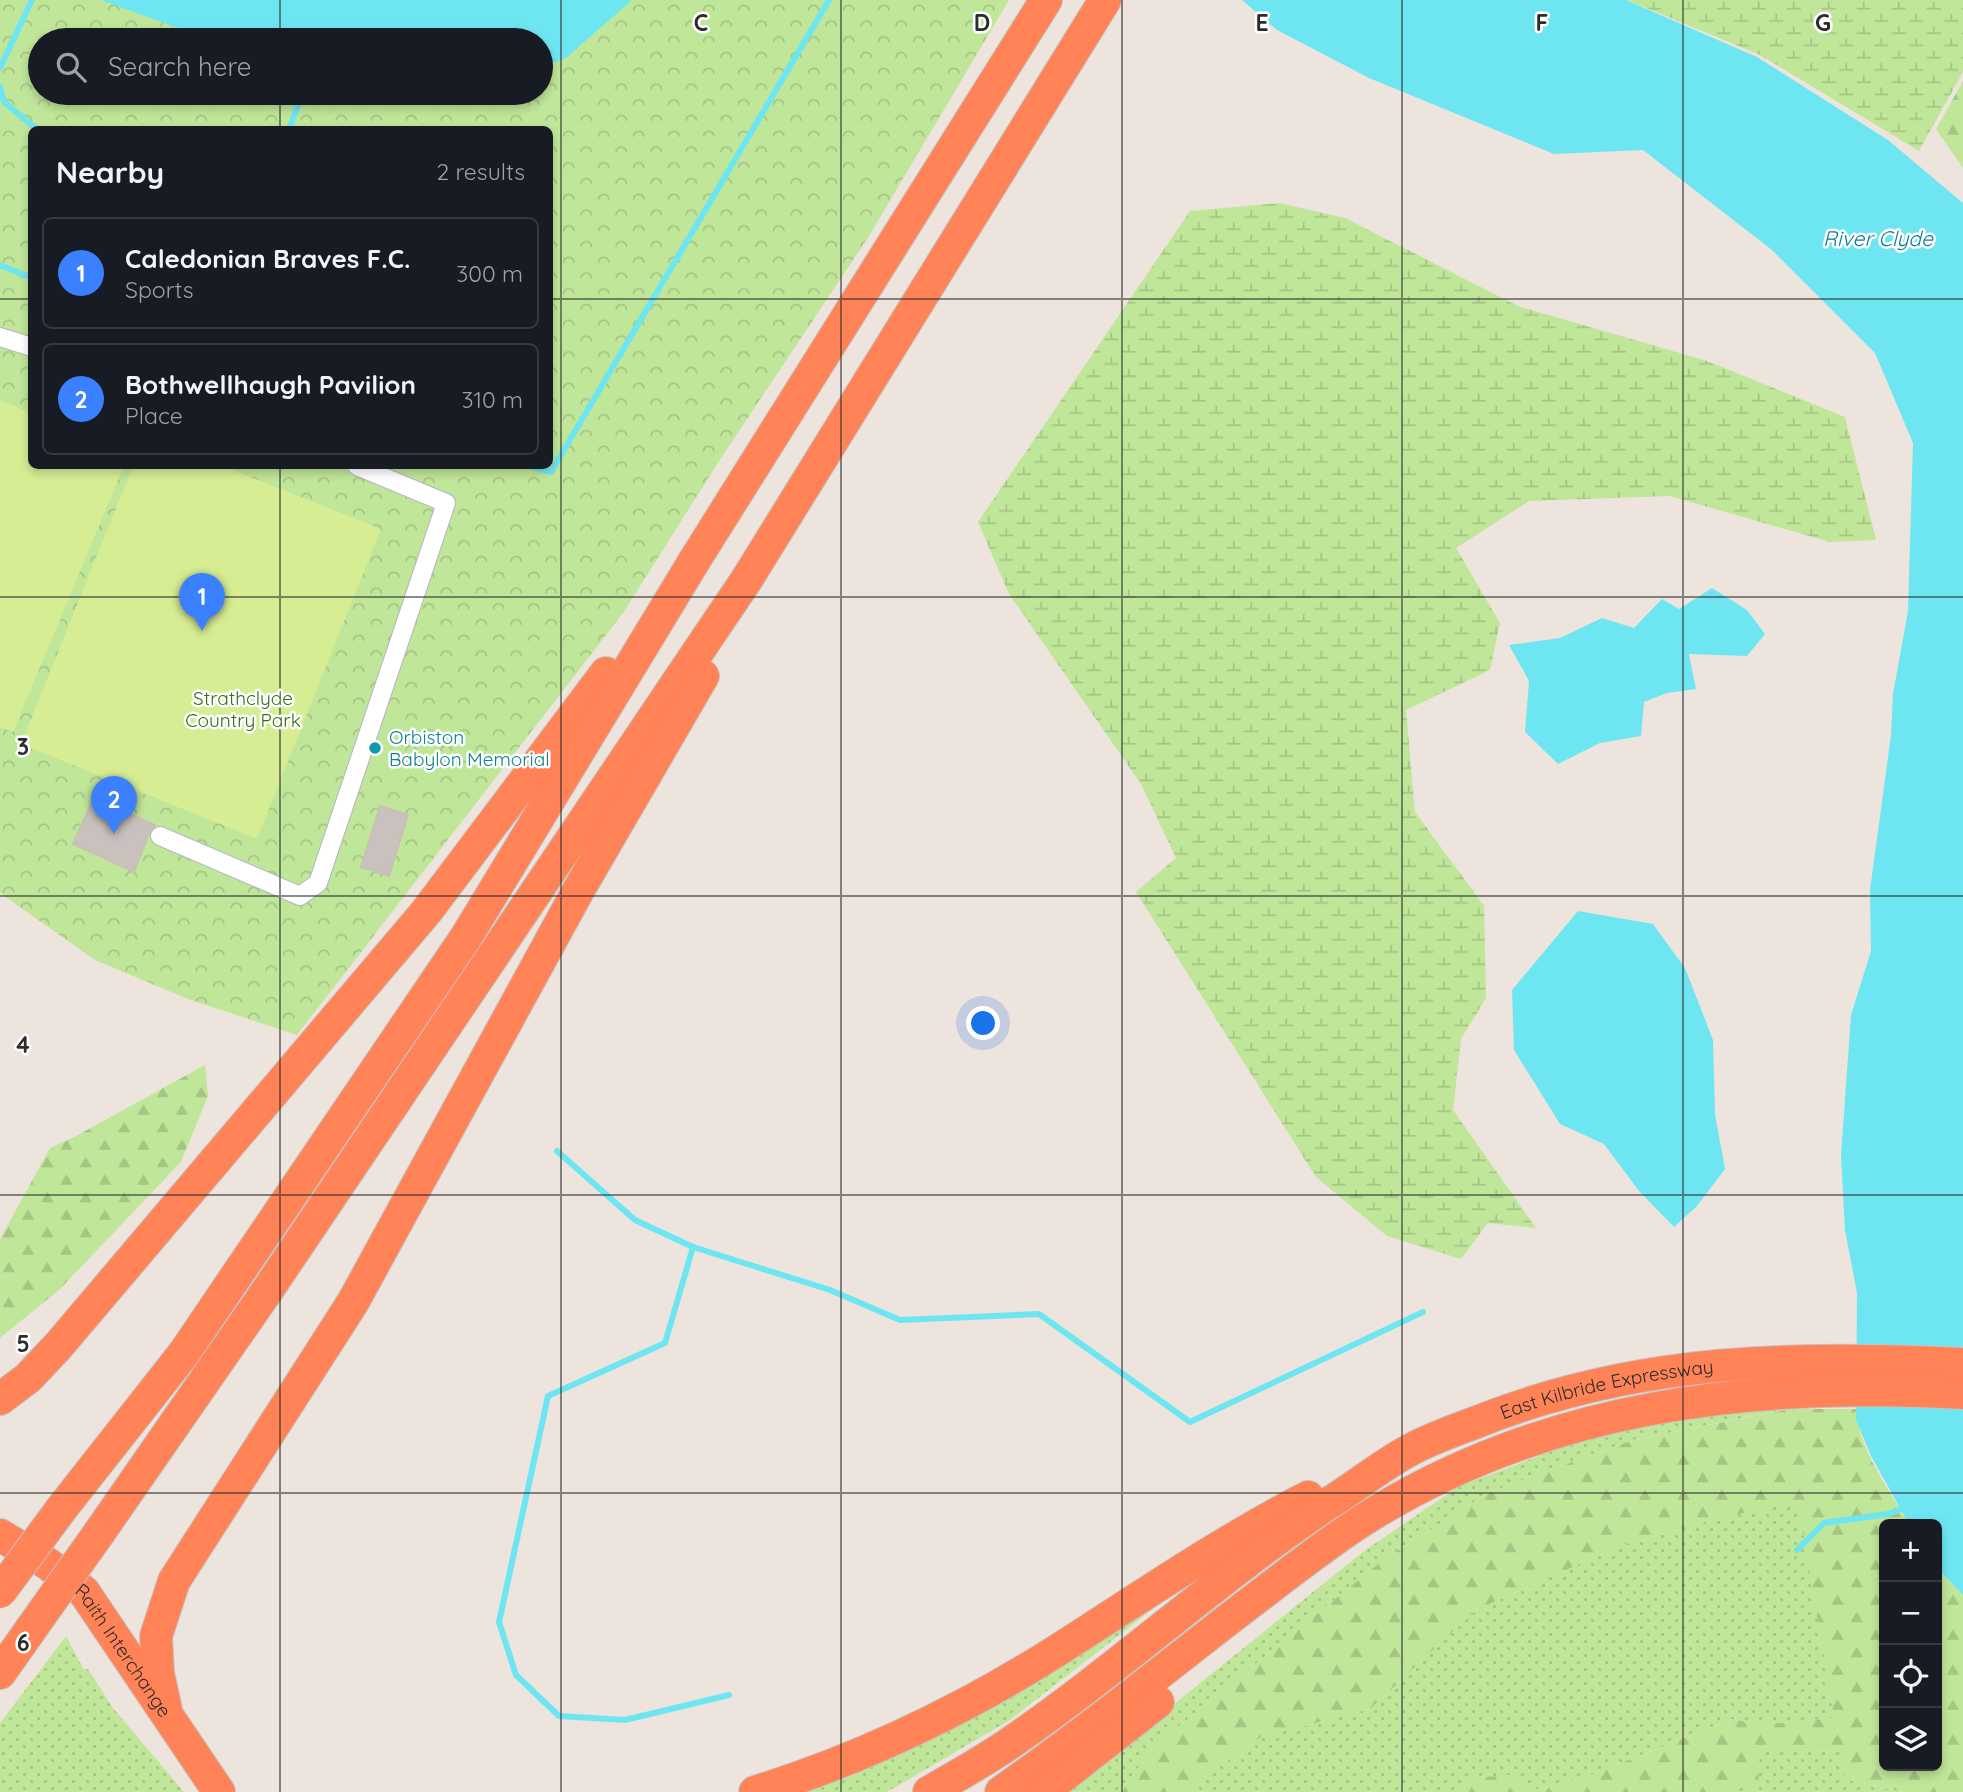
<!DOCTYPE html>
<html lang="en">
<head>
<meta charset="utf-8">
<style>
	body { margin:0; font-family:Quicksand,sans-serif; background:#242831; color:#f1f3f6 }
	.controls { position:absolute; right:21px; bottom:21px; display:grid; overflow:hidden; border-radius:10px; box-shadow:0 4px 10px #0003 }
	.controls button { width:63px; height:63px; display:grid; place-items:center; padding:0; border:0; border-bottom:2px solid #363941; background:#171b24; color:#f1f3f6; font:35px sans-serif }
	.you { position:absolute; left:984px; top:1024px; width:24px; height:24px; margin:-18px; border:5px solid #fff; border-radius:50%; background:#1a73e8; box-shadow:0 0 0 10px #1a73e833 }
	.badge { display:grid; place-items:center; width:46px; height:46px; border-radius:50%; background:#3a80ff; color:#fff; font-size:23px; font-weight:700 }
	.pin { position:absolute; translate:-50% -58px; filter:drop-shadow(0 2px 4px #0008) }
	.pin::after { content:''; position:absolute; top:37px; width:24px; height:21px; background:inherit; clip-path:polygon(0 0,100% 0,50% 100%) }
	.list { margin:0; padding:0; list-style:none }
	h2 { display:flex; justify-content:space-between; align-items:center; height:91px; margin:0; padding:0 28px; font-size:30px }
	h2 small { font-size:23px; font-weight:400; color:#9ea1a6 }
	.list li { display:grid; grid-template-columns:46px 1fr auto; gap:21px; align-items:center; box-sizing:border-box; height:112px; margin:0 14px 14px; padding:0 14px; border:2px solid #363941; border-radius:10px }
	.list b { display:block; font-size:26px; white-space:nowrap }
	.list p { margin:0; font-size:23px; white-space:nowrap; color:#9ea1a6 }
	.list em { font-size:23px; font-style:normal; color:#9ea1a6 }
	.icon { flex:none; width:38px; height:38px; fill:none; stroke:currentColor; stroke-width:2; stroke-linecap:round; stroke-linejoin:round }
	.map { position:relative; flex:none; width:1963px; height:1792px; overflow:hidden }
	.search { position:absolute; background:#171b24; box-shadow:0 4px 10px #0003; left:28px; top:28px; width:525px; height:77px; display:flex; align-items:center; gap:18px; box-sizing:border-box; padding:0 24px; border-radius:38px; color:#9ea1a6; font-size:26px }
	.panel { position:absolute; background:#171b24; box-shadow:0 4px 10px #0003; left:28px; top:126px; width:525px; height:343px; border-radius:10px }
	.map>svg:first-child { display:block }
	.grass { fill:url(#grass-dots) }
	.forest { fill:url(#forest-firs) }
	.wetland { fill:url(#wetland-marsh) }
	.park { fill:url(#park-crowns); fill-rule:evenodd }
	.pitch { fill:#d7ed94 }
	.water { fill:#6ee6f2 }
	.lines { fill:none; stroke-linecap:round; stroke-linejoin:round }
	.stream { stroke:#6ee6f2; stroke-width:6 }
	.building { fill:#c9c1bd; stroke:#c9c0b7; stroke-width:2 }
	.street-casing { stroke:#b2b6c0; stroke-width:20 }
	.highway-casing { stroke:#c4c4c4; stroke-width:34 }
	.street { stroke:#fff; stroke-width:18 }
	.highway { stroke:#ff8357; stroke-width:32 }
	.highway-bridge-casing { stroke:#c4c4c4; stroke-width:34; stroke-linecap:butt }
	.highway-bridge { stroke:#ff8357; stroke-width:32 }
	.grid { fill:none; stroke:#2c2c2c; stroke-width:2; stroke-opacity:0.55 }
	.culture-dot { fill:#0f9aa8; stroke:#fff; stroke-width:2.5 }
	.labels { text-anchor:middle; stroke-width:5; stroke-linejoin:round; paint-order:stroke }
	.park-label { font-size:19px; fill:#386c18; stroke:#fff }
	.culture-label { font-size:19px; fill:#0d838f; stroke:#fff; text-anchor:start }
	.street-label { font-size:19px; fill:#2c2c2c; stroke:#fff }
	.water-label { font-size:21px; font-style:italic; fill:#0b7c94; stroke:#fff }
	.grid-label { font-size:23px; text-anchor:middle; font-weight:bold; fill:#2c2c2c; stroke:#fff; stroke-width:5; stroke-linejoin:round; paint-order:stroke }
</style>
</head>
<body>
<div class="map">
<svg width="1963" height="1792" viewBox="0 0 1963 1792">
	<defs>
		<pattern id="grass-dots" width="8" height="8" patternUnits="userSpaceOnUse" patternTransform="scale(1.75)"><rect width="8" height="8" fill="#c0e699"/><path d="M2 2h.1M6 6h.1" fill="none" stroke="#a5c584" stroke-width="1.8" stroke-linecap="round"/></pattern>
		<pattern id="forest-firs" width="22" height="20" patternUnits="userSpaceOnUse" patternTransform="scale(1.75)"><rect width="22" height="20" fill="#c0e699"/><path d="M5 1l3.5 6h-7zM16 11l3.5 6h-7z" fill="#a5c584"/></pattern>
		<pattern id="wetland-marsh" width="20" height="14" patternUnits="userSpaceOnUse" patternTransform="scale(1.75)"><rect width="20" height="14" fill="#c0e699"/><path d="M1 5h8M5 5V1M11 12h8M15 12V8" fill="none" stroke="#a5c584"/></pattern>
		<pattern id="park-crowns" width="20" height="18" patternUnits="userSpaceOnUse" patternTransform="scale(1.75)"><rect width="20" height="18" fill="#c0e699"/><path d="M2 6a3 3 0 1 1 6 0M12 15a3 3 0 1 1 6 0" fill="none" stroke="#a5c584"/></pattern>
	</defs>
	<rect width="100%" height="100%" fill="#eee4de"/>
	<!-- grass -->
	<g class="grass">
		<path d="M1783,1410L1633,1440L1488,1493L1383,1560L1151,1749L1121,1792H1065L1364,1551L1458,1487L1573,1443L1640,1424L1714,1411Z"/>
		<path d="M1798,1502L1835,1718L1760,1725L1733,1719L1591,1775L1539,1791L1478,1778L1452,1792H1184L1261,1737L1370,1709L1476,1610L1622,1545L1719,1518Z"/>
		<path d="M1158,1605L1010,1720L887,1792H801L896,1756L1039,1680Z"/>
		<path d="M66,1636L84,1670L88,1669L113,1708L184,1792H0V1723Z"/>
		<path d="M1759,1750L1840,1752L1845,1779L1902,1792H1732L1758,1789Z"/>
	</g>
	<!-- forest -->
	<g class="forest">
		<path d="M1963,81V168L1936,129Z"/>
		<path d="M205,1065L208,1096L181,1162L59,1290L0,1338V1239L50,1148L76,1136Z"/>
		<path d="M1790,1409H1856C1858,1449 1890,1490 1909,1524H1884V1766H1937V1568L1963,1595V1792H1902L1845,1779L1840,1752L1760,1750L1758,1789L1732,1792H1452L1478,1778L1517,1774L1539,1791L1591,1775L1733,1719L1760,1725L1834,1718L1798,1502L1719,1518L1622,1545L1476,1610L1370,1709L1261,1737L1184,1792H1121L1151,1749L1383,1560L1488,1493L1633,1440Z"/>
	</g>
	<!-- wetland -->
	<g class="wetland">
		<path d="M1627,0H1963V72L1919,151L1760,55Z"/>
		<path d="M1279,203L1345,218L1518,306L1707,361L1845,417L1876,540L1830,542L1670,496L1529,501L1456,548L1500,623L1490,670L1406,710L1415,812L1484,906L1486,998L1461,1039L1453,1110L1536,1228L1488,1223L1461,1259L1387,1236L1316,1177L1136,892L1176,858L1141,784L1009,594L978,522L1190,211Z"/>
	</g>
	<!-- park -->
	<path class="park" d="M0,0H1009L869,236L721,458L623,613L297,1035L188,999L95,960L0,893ZM40,40H541V93H40ZM32,130H550V466H32Z"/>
	<!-- pitch -->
	<g class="pitch">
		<path d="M0,400L31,413L32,466H124L13,732L0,727Z"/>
		<path d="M133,466H223L381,529L257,839L21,744Z"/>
	</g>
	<!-- water -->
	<g class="water">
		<path d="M101,0H632L566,58L541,68V40H211Z"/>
		<path d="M1242,0H1626L1757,57L1888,140L1963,203V1595L1937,1568V1524H1909L1871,1456L1856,1420L1857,1293L1845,1230L1841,1155L1851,1015L1871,951L1870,890L1891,735L1893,694L1908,611L1913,443L1875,353L1772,250L1643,150L1554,154L1369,78L1277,30Z"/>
		<path d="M1712,588L1747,610L1765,634L1747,656L1689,654L1696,689L1667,693L1644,702L1641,736L1600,743L1558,764L1525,732L1529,681L1509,645L1560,638L1602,618L1634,628L1662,599L1679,609Z"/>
		<path d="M1578,911L1653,924L1685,968L1713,1040L1715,1114L1725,1169L1697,1206L1674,1227L1639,1191L1604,1144L1560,1124L1514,1050L1512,990Z"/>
	</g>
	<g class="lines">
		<!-- stream -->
		<g class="stream">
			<path d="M0,68L32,0"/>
			<path d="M0,87L4,102L38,130"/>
			<path d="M289,130L302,93"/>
			<path d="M0,265L32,278"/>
			<path d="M529,466L551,472L829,0"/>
			<path d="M557,1151L635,1220L693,1247L830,1290L900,1320L1039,1314L1190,1422L1423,1312"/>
			<path d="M693,1247L665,1343L548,1396L499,1622L516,1675L559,1716L625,1720L729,1695"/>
			<path d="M1797,1550L1824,1523L1888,1514L1907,1507"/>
		</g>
	</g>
	<!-- building -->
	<g class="building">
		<path d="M94,797L155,825L150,831L134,872L73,844Z"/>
		<path d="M380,806L408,815L389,876L361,867Z"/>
	</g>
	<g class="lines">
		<!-- street casing -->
		<g class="street-casing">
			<g id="street">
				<path d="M0,337L32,347"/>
				<path d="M160,836L300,896L318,883L446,503L357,466"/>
			</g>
		</g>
		<!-- highway casing -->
		<g class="highway-casing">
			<g id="highway">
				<path d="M0,1399L28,1378L59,1345L426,912L606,673"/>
				<path d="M62,1508L184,1353L466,937L696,558L1046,0"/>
				<path d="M99,1533L269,1288L747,579L1105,0"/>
				<path id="s1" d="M0,1535L48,1564L84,1592L219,1792"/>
				<path d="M0,1673L31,1629"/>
				<path d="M166,1710L158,1673L156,1636L174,1581L353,1302L578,891L703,676"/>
				<path d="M755,1792C861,1759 965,1709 1058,1650C1141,1597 1221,1542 1308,1497"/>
				<path id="s2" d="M929,1792C957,1776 986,1760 1013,1741C1122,1666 1219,1576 1329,1503C1357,1486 1383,1464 1412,1449C1434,1437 1459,1429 1482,1420C1640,1358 1796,1356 1963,1364"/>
				<path d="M1001,1792C1078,1738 1151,1680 1225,1622C1270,1588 1313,1553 1360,1522C1543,1405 1751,1381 1963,1393"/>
				<path d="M1043,1792L1158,1702"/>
			</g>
		</g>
		<!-- street -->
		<use href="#street" class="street"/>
		<!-- highway -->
		<use href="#highway" class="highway"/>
		<!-- highway-bridge casing -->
		<g class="highway-bridge-casing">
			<g id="highway-bridge">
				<path d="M0,1592L62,1508"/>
				<path d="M31,1629L99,1533"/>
			</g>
		</g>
		<!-- highway-bridge -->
		<use href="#highway-bridge" class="highway-bridge"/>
	</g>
	<!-- grid -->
	<path class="grid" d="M280,0V40M561,0V1792M841,0V1792M1122,0V1792M1402,0V1792M1683,0V1792M280,93V130M0,299H32M550,299H1963M280,466V1792M0,597H1963M0,896H1963M0,1195H1963M0,1493H1963"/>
	<!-- markers -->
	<circle class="culture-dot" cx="375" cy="748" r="7"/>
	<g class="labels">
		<!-- park labels -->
		<g class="park-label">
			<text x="243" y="705">Strathclyde<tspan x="243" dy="22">Country Park</tspan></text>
		</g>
		<!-- culture labels -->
		<g class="culture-label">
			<text x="389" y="744">Orbiston<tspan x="389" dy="22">Babylon Memorial</tspan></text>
		</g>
		<!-- street labels -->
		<g class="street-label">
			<text dy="7" stroke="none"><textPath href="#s2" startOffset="798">East Kilbride Expressway</textPath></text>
			<text dy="7" stroke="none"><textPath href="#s1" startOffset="172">Raith Interchange</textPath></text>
		</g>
		<!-- water labels -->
		<g class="water-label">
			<text x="1878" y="246">River Clyde</text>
		</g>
	</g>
	<g class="grid-label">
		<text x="701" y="31">C</text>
		<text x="982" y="31">D</text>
		<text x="1262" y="31">E</text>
		<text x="1542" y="31">F</text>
		<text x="1823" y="31">G</text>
		<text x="23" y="755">3</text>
		<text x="23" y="1053">4</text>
		<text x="23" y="1352">5</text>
		<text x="23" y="1651">6</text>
	</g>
</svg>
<div class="controls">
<button>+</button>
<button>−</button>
<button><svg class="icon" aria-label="locate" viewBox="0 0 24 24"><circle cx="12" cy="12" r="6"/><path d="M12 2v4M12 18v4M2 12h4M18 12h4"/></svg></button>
<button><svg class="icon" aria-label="layers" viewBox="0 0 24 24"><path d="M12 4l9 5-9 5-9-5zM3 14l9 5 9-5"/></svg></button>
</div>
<div class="you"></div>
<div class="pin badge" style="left:202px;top:631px">1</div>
<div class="pin badge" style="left:114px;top:834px">2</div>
<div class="search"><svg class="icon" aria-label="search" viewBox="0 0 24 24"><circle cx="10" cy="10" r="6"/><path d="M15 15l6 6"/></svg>Search here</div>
<section class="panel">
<h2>Nearby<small>2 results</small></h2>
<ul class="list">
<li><span class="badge">1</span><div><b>Caledonian Braves F.C.</b><p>Sports</p></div><em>300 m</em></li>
<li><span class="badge">2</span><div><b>Bothwellhaugh Pavilion</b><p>Place</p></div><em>310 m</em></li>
</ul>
</section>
</div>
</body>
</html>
